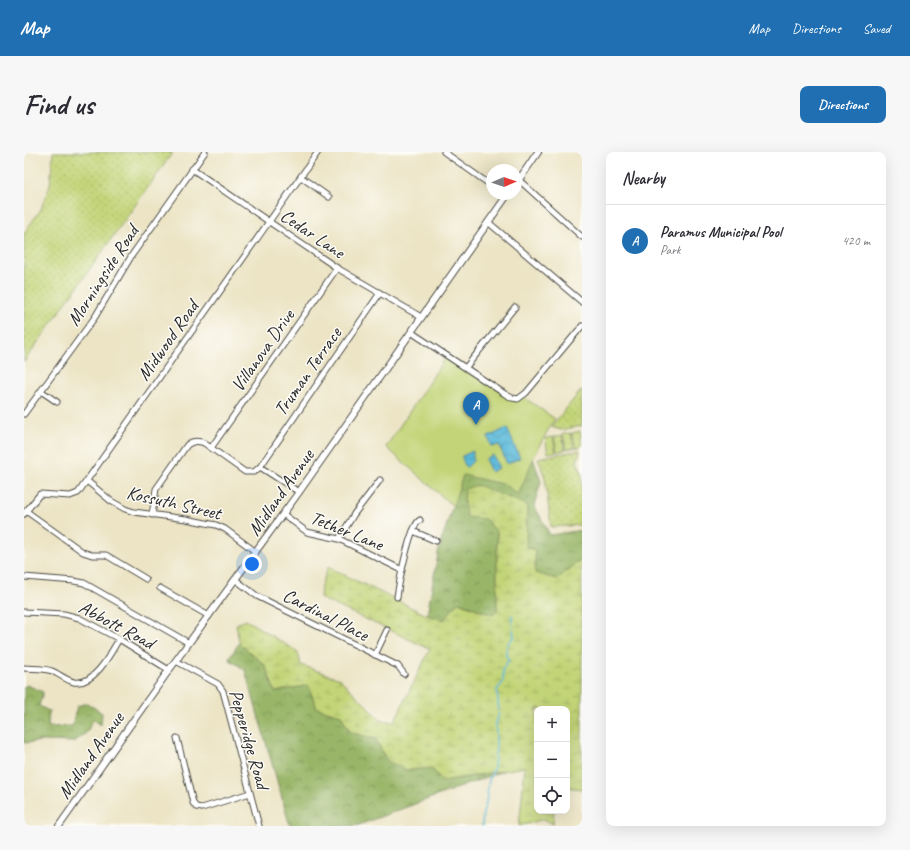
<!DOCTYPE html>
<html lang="en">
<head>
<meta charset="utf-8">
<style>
	body { margin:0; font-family:Caveat,sans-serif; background:#f7f7f7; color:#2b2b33 }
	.controls { position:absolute; right:12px; bottom:12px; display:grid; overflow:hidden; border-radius:8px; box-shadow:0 4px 16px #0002 }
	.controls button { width:36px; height:36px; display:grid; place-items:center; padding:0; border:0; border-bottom:1px solid #e1e1e2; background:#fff; color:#2b2b33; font:20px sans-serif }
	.compass { position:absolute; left:462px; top:12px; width:36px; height:36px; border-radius:50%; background:#fff; box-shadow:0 4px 16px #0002; rotate:88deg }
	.you { position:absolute; left:228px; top:412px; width:14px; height:14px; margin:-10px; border:3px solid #fff; border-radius:50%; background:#1a73e8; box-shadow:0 0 0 6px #1a73e833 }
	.badge { display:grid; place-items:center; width:26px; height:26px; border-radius:50%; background:#1f6fb2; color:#fff; font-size:13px; font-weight:700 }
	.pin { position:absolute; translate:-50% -33px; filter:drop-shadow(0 1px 2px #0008) }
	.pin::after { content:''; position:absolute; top:21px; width:14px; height:12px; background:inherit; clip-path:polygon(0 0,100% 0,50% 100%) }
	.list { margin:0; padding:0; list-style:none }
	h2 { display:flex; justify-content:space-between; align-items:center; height:52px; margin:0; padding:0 16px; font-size:17px }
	h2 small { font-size:13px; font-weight:400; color:#7c7c81 }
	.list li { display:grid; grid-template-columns:26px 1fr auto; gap:12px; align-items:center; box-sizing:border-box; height:72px; padding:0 16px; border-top:1px solid #e1e1e2 }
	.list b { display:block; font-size:15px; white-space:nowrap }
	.list p { margin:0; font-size:13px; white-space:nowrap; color:#7c7c81 }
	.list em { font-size:13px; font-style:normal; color:#7c7c81 }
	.icon { flex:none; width:22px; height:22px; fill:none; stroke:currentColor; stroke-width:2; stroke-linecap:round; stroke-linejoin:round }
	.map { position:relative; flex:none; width:558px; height:674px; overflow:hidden; border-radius:8px }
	header { display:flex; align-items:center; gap:24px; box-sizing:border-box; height:56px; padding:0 20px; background:#1f6fb2; color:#fff }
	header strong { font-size:19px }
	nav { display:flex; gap:22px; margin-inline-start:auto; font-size:14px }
	.intro { display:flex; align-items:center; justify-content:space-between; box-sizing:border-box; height:96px; padding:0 24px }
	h1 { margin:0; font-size:28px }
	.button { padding:10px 18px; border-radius:8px; background:#1f6fb2; color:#fff; font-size:14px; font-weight:700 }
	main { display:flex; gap:24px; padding:0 24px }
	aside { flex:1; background:#fff; border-radius:8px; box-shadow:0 4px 16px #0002 }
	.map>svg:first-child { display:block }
	.grass { fill:url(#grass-dots); stroke:#768051 }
	.forest { fill:url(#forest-crowns); stroke:#62704a }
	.wetland { fill:url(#wetland-marsh); stroke:#768051 }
	.park { fill:#c2d477; stroke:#768051 }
	.water { fill:url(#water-waves); stroke:#447282 }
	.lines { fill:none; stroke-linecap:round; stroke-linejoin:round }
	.stream { stroke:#5cbada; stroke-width:1.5 }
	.minor-casing { stroke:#484742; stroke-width:7 }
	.tertiary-casing { stroke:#484742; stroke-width:8 }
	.minor { stroke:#fff; stroke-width:5 }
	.tertiary { stroke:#fff; stroke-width:6 }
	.labels { text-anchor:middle; stroke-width:3; stroke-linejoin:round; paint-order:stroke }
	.street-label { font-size:19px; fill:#2b2b2b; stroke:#fdfcf7 }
</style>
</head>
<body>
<header>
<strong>Map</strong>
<nav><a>Map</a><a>Directions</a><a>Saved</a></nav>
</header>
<div class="intro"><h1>Find us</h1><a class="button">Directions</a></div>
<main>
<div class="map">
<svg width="558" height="674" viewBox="0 0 558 674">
	<defs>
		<pattern id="grass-dots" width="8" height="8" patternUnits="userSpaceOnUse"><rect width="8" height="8" fill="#c2d477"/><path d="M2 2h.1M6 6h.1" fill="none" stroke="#a7b667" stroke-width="1.8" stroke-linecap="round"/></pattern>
		<pattern id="forest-crowns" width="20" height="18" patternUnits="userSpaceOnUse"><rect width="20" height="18" fill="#99b668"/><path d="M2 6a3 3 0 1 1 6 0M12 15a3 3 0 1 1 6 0" fill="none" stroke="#7d9456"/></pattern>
		<pattern id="wetland-marsh" width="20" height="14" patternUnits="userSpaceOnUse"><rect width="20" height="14" fill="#c2d477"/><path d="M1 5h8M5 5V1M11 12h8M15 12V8" fill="none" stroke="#a7b667"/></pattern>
		<pattern id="water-waves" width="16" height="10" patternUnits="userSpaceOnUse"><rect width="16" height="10" fill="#5cbada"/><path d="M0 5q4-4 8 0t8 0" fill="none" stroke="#4c97b1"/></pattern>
	</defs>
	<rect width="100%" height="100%" fill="#fdfcf7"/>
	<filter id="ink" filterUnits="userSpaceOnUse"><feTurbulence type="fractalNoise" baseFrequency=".025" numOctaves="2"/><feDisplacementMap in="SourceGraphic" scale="8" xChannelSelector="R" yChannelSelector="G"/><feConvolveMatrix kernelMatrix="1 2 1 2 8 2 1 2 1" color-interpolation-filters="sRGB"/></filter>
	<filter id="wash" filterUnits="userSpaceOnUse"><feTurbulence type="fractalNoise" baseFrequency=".012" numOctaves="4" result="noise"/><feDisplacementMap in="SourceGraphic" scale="16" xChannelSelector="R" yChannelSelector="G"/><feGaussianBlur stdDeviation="0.9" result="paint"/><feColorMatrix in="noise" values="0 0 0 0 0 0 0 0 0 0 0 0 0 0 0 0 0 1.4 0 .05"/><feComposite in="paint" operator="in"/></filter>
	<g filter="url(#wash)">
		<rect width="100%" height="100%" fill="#ece4c5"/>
		<!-- grass -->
		<g class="grass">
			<path d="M29,0H149L0,210V81L17,57L26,33Z"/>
			<path d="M558,237V274L537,278L527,275Z"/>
			<path d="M556,298L553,310L558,321V373L527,375L521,326L514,306Z"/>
		</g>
		<!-- forest -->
		<g class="forest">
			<path d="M509,306L517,330L510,353L526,383L558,378V407L533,427L510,421L511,398L502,395L461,367L473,380V458L469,463L435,450L420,468L403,463L415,396L439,323L482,333L494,343Z"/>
			<path d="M215,491L241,513L251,540L284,533L293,556L317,563L326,580L352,587L363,609L383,618L407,616L419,629L479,619L332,674H266L221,518L205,507Z"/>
			<path d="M3,533L19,540L15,554L25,559L24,575L48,574L53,554L63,551L78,561L77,573L69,567L63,580L50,590L20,589L0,591V535Z"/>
		</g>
		<!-- wetland -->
		<path class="wetland" d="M453,333L503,353L502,395L511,398V421L533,427L558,407V637L543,635V557H513V659H530L529,672L520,667L495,674L501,615L419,629L407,616L383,618L363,609L352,587L326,580L317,563L293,556L284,533L251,540L241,513L215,491L212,472L222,468L274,500L277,513L316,527L357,568L370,570L406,497L296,446L297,434L304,415L403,463L420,468L434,450L469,463L473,458V380L461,367L443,365L440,351L441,337Z"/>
		<!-- park -->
		<g class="park">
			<path d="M423,203L488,246L498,244L531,267C515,291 505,317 494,343L482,333L439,323L429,354L362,295Z"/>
			<path d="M556,279L558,294L552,296L548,281Z"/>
			<path d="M547,281L550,296L542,297L539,282Z"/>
			<path d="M538,283L541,298L533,300L530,285Z"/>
			<path d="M529,285L532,300L524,301L521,286Z"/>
		</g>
		<!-- water -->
		<g class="water">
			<path d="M483,276L496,306L483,312L475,293L468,295L464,285Z"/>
			<path d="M449,299V309L442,316L438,306V304Z"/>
			<path d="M469,303L475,316L467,320L461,307Z"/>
		</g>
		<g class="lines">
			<!-- stream -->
			<path class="stream" d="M458,674L459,661L462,651L465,628L470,615L471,605L472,594V572L475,561L473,538L479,530V517L485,508L482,504L483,493L490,484L488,472V463"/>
		</g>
	</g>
	<g filter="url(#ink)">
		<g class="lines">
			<!-- minor casing -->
			<g class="minor-casing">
				<g id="minor">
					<path d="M420,0L468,34"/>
					<path d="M168,17L313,116L397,165"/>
					<path d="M277,25L305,45"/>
					<path d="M495,28L558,85"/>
					<path d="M464,70L558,150"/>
					<path d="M387,180L481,242L488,246L494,247L502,241L558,174"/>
					<path d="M442,215L491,155"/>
					<path d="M17,239L33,250"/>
					<path d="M0,262L71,165L108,103L181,0"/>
					<path d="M187,296L313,116"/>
					<path d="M236,315L356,141"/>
					<path d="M63,329L87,349L101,357L110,360L162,367L192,373L201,377L232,400"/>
					<path d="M2,359L59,400L68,403H82L122,427"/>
					<path d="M0,362L16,342L46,344L54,341L294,0"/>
					<path d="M259,362L283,380L315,387L378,418"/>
					<path d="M128,363L132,337L163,293C168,289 173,288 180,291L221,320H230L236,315L275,340"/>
					<path d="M389,379L412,389"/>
					<path d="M315,387L330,362L356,328"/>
					<path d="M0,425L50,429L60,431L165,491"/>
					<path d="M212,428L233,444L374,514L380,522"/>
					<path d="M136,436L185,464"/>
					<path d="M373,445C375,431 386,373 396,368"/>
					<path d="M0,460L40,462L55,466L95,487L145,518"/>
					<path d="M351,503L363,478"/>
					<path d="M152,509L194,532L199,539L235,674"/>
					<path d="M0,516C9,517 19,516 28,519C35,522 42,528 50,530C70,534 87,501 95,487"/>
					<path d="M153,586L169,651L172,655L178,656L226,641"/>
				</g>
			</g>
			<!-- tertiary casing -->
			<g class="tertiary-casing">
				<g id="tertiary">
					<path d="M492,32L514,0"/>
					<path d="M35,674L145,518L275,340L484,42"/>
				</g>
			</g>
			<!-- minor -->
			<use href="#minor" class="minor"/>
			<!-- tertiary -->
			<use href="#tertiary" class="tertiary"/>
		</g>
	</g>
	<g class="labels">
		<!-- street labels -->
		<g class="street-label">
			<text transform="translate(289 81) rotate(34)" y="7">Cedar Lane</text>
			<text transform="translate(78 123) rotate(-57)" y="7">Morningside Road</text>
			<text transform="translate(143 188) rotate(-55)" y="7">Midwood Road</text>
			<text transform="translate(238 198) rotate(-55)" y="7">Villanova Drive</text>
			<text transform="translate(283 219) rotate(-55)" y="7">Truman Terrace</text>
			<text transform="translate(256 340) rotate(-55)" y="7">Midland Avenue</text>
			<text transform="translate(150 350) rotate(13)" y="7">Kossuth Street</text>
			<text transform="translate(323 378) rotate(22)" y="7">Tether Lane</text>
			<text transform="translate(302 462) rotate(27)" y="7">Cardinal Place</text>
			<text transform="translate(93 472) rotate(28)" y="7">Abbott Road</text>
			<text transform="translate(226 587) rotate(74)" y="7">Pepperidge Road</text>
			<text transform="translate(66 603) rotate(-55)" y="7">Midland Avenue</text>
		</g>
	</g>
</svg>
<div class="controls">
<button>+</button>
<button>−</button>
<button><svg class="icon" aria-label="locate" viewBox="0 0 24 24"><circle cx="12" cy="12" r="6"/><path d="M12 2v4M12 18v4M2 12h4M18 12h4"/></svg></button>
</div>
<svg class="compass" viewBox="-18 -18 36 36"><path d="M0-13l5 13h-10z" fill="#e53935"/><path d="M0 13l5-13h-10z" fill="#7c7c81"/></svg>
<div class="you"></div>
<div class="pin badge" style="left:452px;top:273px">A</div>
</div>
<aside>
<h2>Nearby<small></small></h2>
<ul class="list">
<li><span class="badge">A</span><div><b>Paramus Municipal Pool</b><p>Park</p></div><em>420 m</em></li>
</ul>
</aside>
</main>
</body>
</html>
